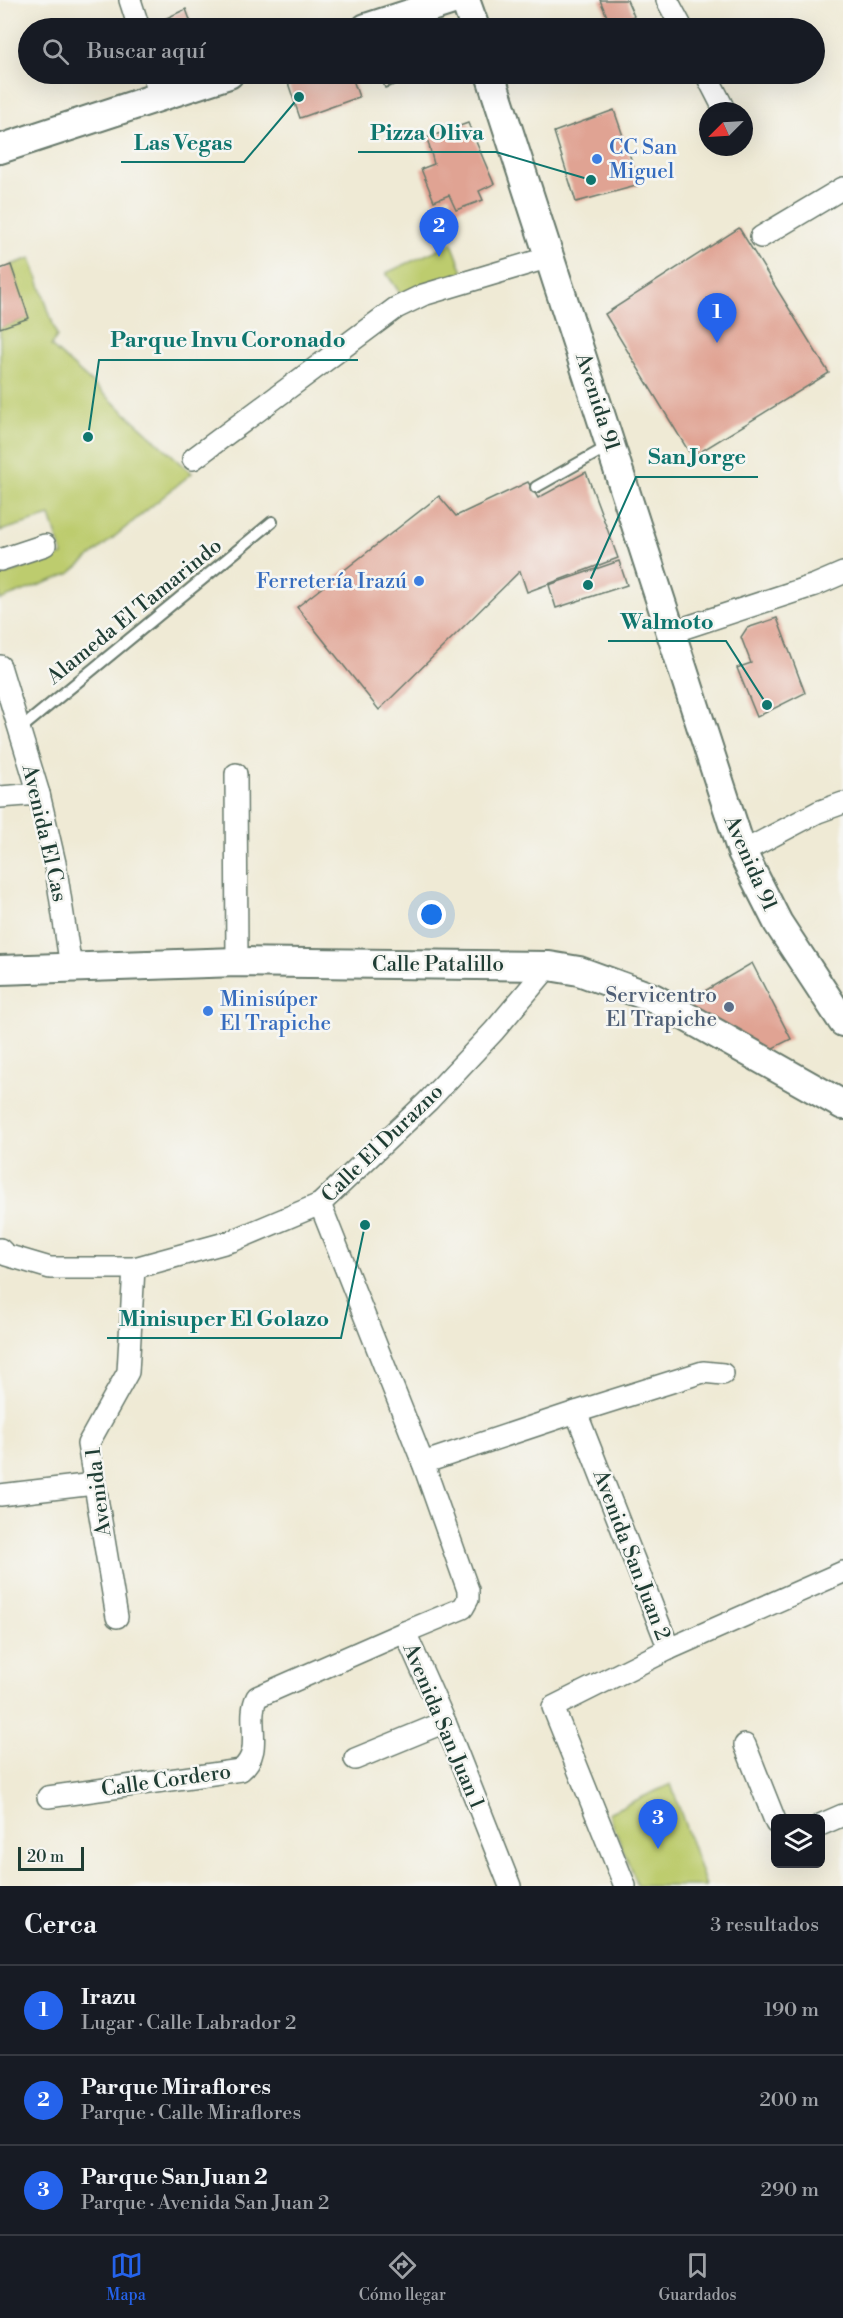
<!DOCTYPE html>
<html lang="es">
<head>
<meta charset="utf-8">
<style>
	body { margin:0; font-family:"Libre Bodoni",serif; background:#242831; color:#f1f3f6 }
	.controls { position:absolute; right:18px; bottom:18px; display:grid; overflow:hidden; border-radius:9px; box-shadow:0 6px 24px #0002 }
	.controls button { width:54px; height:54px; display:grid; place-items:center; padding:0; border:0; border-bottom:2px solid #363941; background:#171b24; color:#f1f3f6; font:30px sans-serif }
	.compass { position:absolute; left:699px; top:102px; width:54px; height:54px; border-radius:50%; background:#171b24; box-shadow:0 6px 24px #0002; rotate:246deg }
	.scale { position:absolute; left:18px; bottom:15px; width:66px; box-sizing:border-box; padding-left:6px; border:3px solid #1f3d34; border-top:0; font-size:16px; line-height:21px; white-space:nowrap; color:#1f3d34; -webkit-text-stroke:4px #f6f6f2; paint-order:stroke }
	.you { position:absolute; left:432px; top:915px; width:21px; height:21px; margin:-15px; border:4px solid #fff; border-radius:50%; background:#1a73e8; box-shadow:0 0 0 9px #1a73e833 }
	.badge { display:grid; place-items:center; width:39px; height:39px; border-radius:50%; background:#2563eb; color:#fff; font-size:20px; font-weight:700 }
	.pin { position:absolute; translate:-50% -50px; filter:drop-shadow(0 2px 3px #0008) }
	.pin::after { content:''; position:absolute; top:32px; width:21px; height:18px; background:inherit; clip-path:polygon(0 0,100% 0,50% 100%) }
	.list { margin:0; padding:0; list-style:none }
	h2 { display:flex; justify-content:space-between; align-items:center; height:78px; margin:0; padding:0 24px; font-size:26px }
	h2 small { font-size:20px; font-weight:400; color:#9ea1a6 }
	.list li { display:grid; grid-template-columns:39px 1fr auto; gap:18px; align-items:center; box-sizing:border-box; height:90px; padding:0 24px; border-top:2px solid #363941 }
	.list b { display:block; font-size:22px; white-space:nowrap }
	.list p { margin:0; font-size:20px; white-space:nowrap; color:#9ea1a6 }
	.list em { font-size:20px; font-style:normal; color:#9ea1a6 }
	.icon { flex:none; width:33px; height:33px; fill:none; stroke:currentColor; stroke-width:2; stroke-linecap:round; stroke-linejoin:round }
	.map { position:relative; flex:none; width:843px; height:1886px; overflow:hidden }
	.search { position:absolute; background:#171b24; box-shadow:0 6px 24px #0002; left:18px; right:18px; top:18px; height:66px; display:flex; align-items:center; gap:15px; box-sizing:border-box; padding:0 21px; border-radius:33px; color:#9ea1a6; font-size:22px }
	.sheet { height:348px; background:#171b24 }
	nav { display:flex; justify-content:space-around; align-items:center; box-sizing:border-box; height:84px; border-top:2px solid #363941; background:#171b24; font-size:16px; color:#9ea1a6 }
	nav a { display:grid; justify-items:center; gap:3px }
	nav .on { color:#2563eb }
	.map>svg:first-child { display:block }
	.green { fill:#bdcc6e; stroke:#6e8451; stroke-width:1.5 }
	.building { fill:#e0a393 }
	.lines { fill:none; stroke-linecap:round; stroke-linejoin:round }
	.lane-casing { stroke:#687a6c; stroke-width:14 }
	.street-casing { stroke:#687a6c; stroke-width:24 }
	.secondary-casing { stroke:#687a6c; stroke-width:32 }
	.lane { stroke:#fff; stroke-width:10 }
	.street { stroke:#fff; stroke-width:21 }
	.secondary { stroke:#fff; stroke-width:28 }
	.shop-dot { fill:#3f7fe0; stroke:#f6f6f2; stroke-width:2 }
	.service-dot { fill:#5c6f8a; stroke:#f6f6f2; stroke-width:2 }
	.labels { text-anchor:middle; stroke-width:5; stroke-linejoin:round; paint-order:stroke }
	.shop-label { font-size:21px; fill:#366cbe; stroke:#f6f6f2; text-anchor:start }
	.street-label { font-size:21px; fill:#1f3d34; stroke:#f6f6f2 }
	.service-label { font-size:21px; fill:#4e5e75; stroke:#f6f6f2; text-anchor:end }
	.leader { fill:none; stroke:#0f766e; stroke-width:2 }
	.callout-dot { fill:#0f766e; stroke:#f6f6f2; stroke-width:2 }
	.callout-label { font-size:22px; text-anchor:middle; font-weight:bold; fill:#0f766e; stroke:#f6f6f2; stroke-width:5; stroke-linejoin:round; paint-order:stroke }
</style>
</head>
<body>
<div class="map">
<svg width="843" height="1886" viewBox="0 0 843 1886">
	<rect width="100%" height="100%" fill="#f6f6f2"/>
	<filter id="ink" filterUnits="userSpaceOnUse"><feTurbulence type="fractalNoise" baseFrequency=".0167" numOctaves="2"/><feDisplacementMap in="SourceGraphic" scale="12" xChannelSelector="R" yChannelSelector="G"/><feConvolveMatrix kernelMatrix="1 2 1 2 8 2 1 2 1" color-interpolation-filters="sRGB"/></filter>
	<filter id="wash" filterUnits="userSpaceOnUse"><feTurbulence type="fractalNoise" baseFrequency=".008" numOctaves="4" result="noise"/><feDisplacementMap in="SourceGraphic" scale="24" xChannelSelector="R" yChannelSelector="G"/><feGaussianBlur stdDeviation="1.35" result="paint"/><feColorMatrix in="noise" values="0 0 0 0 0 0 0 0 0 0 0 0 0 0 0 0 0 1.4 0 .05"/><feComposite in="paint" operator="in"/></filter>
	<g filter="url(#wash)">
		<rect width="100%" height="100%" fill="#efead5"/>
		<!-- green -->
		<g class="green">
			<path d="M452,243L463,272L427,284L402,296L386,273Z"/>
			<path d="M31,258L57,336L51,346L192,473L69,574L0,600V576L63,555L50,516L0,531V328L28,318L11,265Z"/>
			<path d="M671,1784L706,1886H638L608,1813Z"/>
		</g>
		<g id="blocks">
			<!-- building -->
			<g class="building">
				<path d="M600,0H627L634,16L611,26Z"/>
				<path d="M186,9L193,28H159L158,22Z"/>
				<path d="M308,74H351L359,97L300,118L287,80Z"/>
				<path d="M380,74H427L385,88Z"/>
				<path d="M614,110L640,185L576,202L554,132Z"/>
				<path d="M468,123L494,184L479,191L483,200L456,210L449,195L434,201L421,169L434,164L427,138Z"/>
				<path d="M739,228L829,373L692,457L605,314Z"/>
				<path d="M11,265L29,318L0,328V269Z"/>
				<path d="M586,472L618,558L527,592L520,571L379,710L297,607L439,496L456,516L528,482L538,498Z"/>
				<path d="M619,561L627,585L556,608L549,585Z"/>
				<path d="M777,618L805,693L757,717L737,668L751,663L741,637L747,628Z"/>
				<path d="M752,963L791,1039L763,1053L681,1005Z"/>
			</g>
		</g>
	</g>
	<g filter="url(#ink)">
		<use href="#blocks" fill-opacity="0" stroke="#687a6c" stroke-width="1.5"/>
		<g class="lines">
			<!-- lane casing -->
			<g class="lane-casing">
				<g id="lane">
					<path d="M536,487L609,446"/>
					<path d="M19,730L272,522"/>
				</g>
			</g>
			<!-- street casing -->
			<g class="street-casing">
				<g id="street">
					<path d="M130,0L139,28"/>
					<path d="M667,0L682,28"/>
					<path d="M153,74L160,96"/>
					<path d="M706,74L725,111"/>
					<path d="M761,237L843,188"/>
					<path d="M193,459L396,308L423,295L550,257"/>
					<path d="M0,560L45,545"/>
					<path d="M672,632L815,585L843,573"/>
					<path d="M0,666L39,794L55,863L71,967"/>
					<path d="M236,774L237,962"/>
					<path d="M0,797L39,794"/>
					<path d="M742,852L818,812L843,803"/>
					<path d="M320,1204L423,1463L468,1590V1599L463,1608L405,1632L445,1722L510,1886"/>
					<path d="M0,1249L6,1255L50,1268H134L232,1241L320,1204L428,1101L494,1031L549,966"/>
					<path d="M576,1412L703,1372L723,1374"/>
					<path d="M423,1463L576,1412L669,1649L553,1707L625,1886"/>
					<path d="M0,1495L94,1484"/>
					<path d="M117,1617L88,1444L128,1372L134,1268"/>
					<path d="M669,1649L843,1572"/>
					<path d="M745,1745L776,1823"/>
					<path d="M355,1759L445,1722"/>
					<path d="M48,1797L241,1770C265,1751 245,1720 257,1697L405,1632"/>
					<path d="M820,1825L843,1815"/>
				</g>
			</g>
			<!-- secondary casing -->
			<g class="secondary-casing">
				<g id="secondary">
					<path d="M465,0L475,28"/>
					<path d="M366,28L453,0"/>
					<path d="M490,74L742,852L778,923L843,1022"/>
					<path d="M0,149L229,74"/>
					<path d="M0,970L237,962L549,966L579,971L653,998L843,1105"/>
				</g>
			</g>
			<!-- lane -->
			<use href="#lane" class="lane"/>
			<!-- street -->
			<use href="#street" class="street"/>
			<!-- secondary -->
			<use href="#secondary" class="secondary"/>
		</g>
	</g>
	<!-- markers -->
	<g class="shop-dot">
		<circle cx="597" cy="159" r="6"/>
		<circle cx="419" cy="581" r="6"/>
		<circle cx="208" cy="1011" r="6"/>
	</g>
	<circle class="service-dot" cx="729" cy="1007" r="6"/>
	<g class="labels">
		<!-- shop labels -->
		<g class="shop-label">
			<text x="609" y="154">CC San<tspan x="609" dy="24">Miguel</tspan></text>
			<text x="407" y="588" text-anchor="end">Ferretería Irazú</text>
			<text x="220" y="1006">Minisúper<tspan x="220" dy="24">El Trapiche</tspan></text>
		</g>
		<!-- street labels -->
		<g class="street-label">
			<text transform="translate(598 402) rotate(72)" y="7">Avenida 91</text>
			<text transform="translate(134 611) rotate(-39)" y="7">Alameda El Tamarindo</text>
			<text transform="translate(45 833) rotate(77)" y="7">Avenida El Cas</text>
			<text transform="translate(751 863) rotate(66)" y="7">Avenida 91</text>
			<text x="438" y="971">Calle Patalillo</text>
			<text transform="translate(382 1143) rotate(-44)" y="7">Calle El Durazno</text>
			<text transform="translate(98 1492) rotate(-97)" y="7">Avenida 1</text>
			<text transform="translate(632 1555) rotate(69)" y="7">Avenida San Juan 2</text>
			<text transform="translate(444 1726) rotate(67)" y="7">Avenida San Juan 1</text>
			<text transform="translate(166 1780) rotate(-8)" y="7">Calle Cordero</text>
		</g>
		<!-- service labels -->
		<g class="service-label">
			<text x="717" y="1002">Servicentro<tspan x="717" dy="24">El Trapiche</tspan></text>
		</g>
	</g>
	<!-- callouts -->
	<path class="leader" d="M591 180L496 152H358M299 97L244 162H121M88 437L99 360H358M588 585L636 477H758M767 705L726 641H608M365 1225L341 1338H107"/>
	<g class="callout-dot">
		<circle cx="591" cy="180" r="6"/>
		<circle cx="299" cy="97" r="6"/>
		<circle cx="88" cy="437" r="6"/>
		<circle cx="588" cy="585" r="6"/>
		<circle cx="767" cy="705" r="6"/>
		<circle cx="365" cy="1225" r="6"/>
	</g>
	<g class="callout-label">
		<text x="427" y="140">Pizza Oliva</text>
		<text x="183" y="150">Las Vegas</text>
		<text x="228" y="347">Parque Invu Coronado</text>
		<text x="697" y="464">San Jorge</text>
		<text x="667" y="629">Walmoto</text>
		<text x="224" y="1326">Minisuper El Golazo</text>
	</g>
</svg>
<div class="controls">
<button><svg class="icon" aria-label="layers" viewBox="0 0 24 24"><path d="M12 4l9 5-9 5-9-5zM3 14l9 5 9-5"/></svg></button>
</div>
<svg class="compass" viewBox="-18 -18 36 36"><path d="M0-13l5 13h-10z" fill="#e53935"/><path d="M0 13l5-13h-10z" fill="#9ea1a6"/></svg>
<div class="scale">20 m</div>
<div class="you"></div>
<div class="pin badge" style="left:717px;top:343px">1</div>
<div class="pin badge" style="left:439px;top:257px">2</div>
<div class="pin badge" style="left:658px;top:1849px">3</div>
<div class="search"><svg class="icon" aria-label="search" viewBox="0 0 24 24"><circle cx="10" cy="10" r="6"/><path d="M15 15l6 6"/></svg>Buscar aquí</div>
</div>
<section class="sheet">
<h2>Cerca<small>3 resultados</small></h2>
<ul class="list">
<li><span class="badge">1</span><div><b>Irazu</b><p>Lugar · Calle Labrador 2</p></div><em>190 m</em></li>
<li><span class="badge">2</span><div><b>Parque Miraflores</b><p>Parque · Calle Miraflores</p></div><em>200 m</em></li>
<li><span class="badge">3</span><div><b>Parque San Juan 2</b><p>Parque · Avenida San Juan 2</p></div><em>290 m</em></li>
</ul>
</section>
<nav>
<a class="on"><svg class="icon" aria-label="map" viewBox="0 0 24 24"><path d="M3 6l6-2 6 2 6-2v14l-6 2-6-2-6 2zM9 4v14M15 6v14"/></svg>Mapa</a>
<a><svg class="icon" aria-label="directions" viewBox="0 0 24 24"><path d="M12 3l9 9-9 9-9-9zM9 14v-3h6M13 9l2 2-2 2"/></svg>Cómo llegar</a>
<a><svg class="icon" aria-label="saved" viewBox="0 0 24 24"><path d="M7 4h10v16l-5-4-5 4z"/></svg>Guardados</a>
</nav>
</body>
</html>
